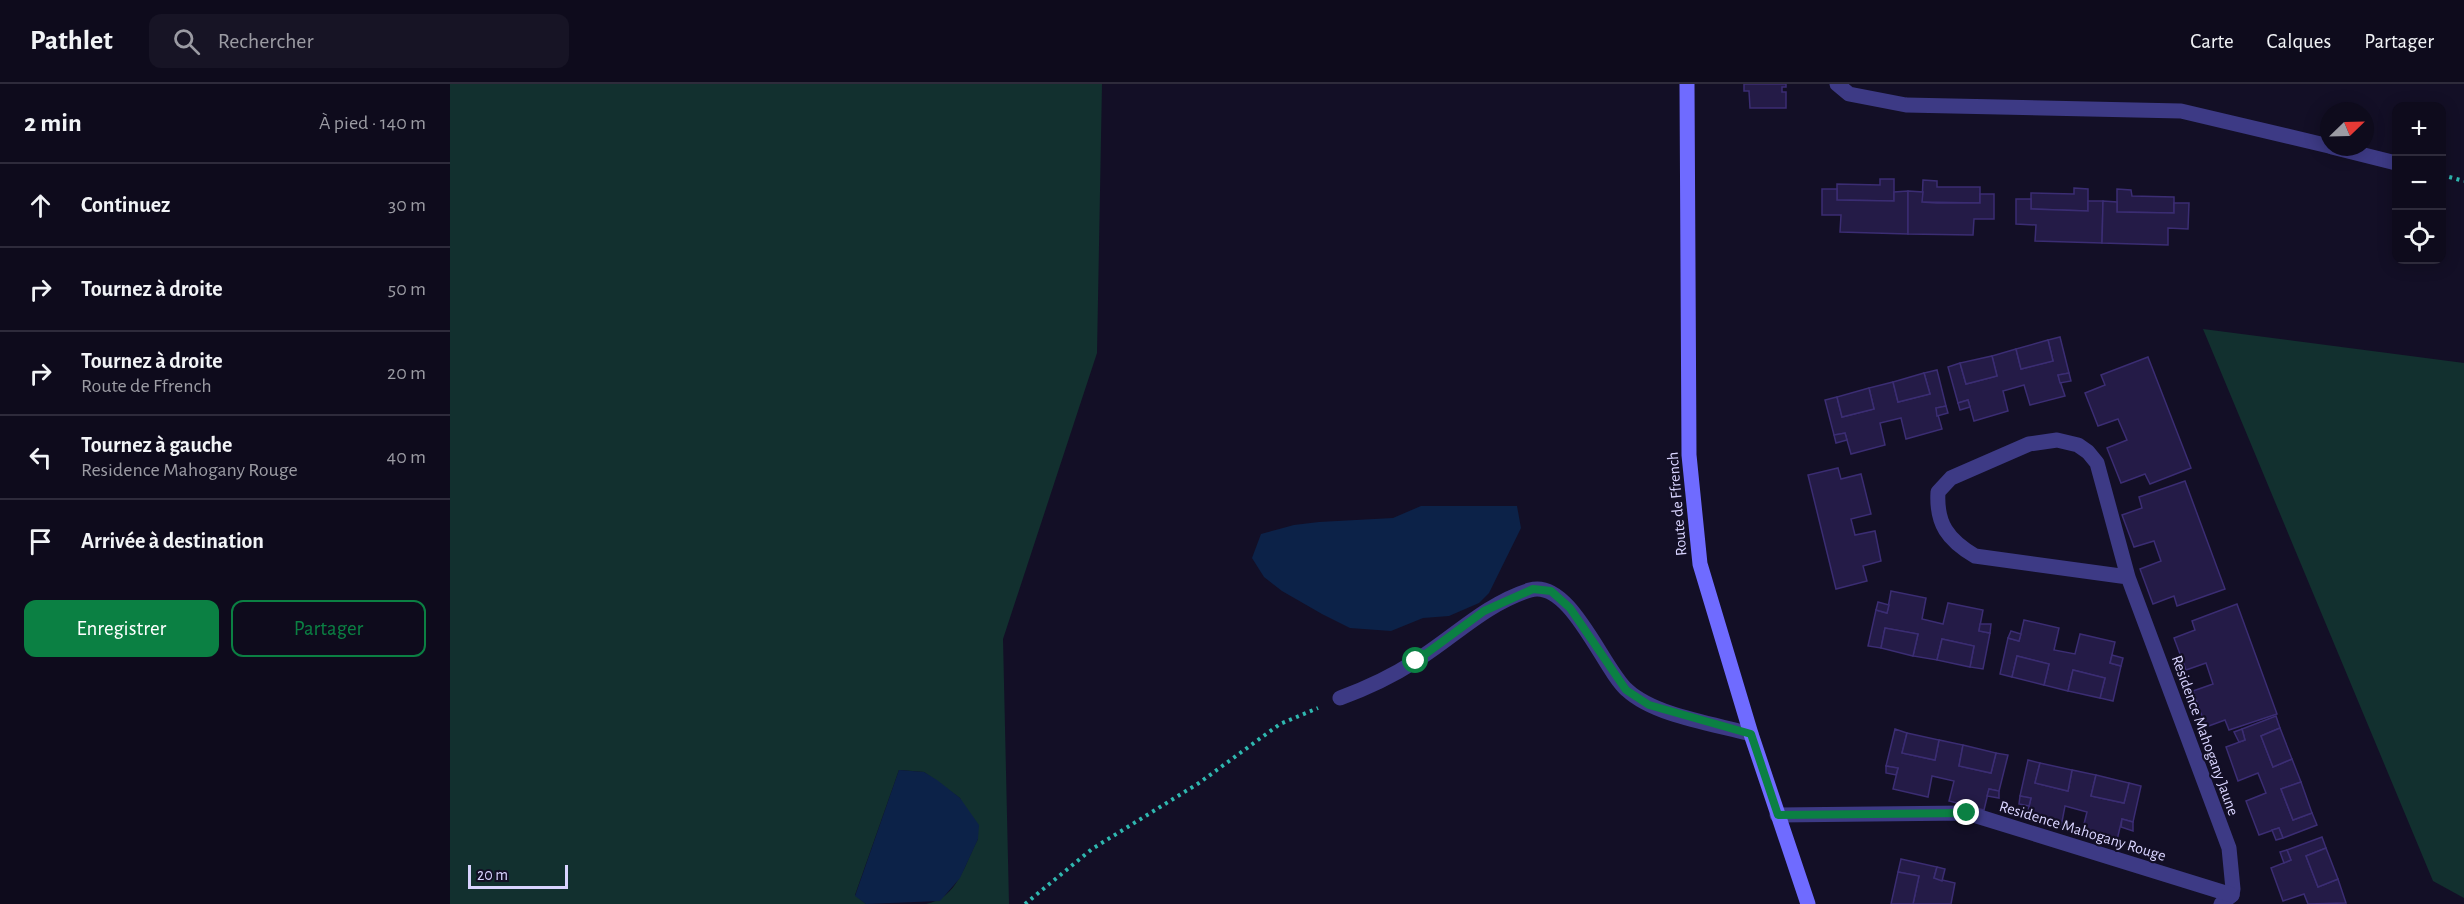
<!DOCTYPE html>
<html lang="fr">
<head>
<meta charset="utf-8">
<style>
	body { margin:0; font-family:"Alegreya Sans",sans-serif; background:#171425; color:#f1f3f6 }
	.controls { position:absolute; right:18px; top:18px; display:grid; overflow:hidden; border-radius:12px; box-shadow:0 3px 15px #0003 }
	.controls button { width:54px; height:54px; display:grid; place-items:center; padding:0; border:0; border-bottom:2px solid #2e2b3b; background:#0e0b1c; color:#f1f3f6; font:30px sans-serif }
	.compass { position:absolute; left:1870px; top:18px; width:54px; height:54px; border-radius:50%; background:#0e0b1c; box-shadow:0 3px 15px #0003; rotate:67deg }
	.scale { position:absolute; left:18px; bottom:15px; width:100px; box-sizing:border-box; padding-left:6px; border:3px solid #d9d4ff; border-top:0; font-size:16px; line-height:21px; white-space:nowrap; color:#d9d4ff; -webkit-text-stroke:4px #130f26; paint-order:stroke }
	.stop { position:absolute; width:18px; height:18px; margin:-14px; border:4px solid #0b8043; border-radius:50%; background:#fff }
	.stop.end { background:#0b8043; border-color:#fff; box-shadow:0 2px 6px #0008 }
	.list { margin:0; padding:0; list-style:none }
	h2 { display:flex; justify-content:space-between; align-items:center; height:78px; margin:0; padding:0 24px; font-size:26px }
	h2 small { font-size:20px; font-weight:400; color:#9b9ba3 }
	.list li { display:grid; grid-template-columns:39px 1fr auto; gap:18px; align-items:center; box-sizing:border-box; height:84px; padding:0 24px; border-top:2px solid #2e2b3b }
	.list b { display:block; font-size:22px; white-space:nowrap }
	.list p { margin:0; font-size:20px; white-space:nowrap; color:#9b9ba3 }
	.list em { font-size:20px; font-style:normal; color:#9b9ba3 }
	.actions { display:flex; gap:12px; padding:18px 24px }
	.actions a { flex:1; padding:14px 0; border:2px solid #0b8043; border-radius:12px; text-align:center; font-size:21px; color:#0b8043 }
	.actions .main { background:#0b8043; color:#fff }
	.icon { flex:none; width:33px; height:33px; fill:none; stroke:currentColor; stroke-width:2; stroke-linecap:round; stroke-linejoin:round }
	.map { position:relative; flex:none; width:2014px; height:820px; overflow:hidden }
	header { display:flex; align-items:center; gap:36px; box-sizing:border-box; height:84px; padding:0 30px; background:#0e0b1c; border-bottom:2px solid #2e2b3b }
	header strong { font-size:28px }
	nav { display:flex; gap:33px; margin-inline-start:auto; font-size:21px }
	.search { width:420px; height:54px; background:#171425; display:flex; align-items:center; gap:15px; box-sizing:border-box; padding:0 21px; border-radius:12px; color:#9b9ba3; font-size:22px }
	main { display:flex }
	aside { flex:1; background:#0e0b1c }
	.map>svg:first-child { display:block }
	.green { fill:#12302f }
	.water { fill:#0c2248 }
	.building { fill:#241b47; stroke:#3b2d73; stroke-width:1.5 }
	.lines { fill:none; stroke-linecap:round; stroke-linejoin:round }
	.path { stroke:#2fb8b0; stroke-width:4; stroke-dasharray:3 4.5; stroke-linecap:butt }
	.street { stroke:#3d3a85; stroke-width:15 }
	.secondary { stroke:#6f6bff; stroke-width:15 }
	.route { stroke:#0b8043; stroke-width:8 }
	.labels { text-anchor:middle; stroke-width:4.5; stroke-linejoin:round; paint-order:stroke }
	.street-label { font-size:16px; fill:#d9d4ff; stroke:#130f26 }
</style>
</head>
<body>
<header>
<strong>Pathlet</strong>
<div class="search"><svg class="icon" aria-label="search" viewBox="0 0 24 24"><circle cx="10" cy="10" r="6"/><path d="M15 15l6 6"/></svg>Rechercher</div>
<nav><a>Carte</a><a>Calques</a><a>Partager</a></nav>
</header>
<main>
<aside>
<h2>2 min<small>À pied · 140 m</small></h2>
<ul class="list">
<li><svg class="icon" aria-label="ahead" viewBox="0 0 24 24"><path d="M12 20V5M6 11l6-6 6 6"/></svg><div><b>Continuez</b></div><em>30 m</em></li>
<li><svg class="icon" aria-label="right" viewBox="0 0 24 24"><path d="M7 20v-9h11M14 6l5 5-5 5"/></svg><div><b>Tournez à droite</b></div><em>50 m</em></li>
<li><svg class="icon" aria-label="right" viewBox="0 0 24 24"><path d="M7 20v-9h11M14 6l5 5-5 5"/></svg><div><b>Tournez à droite</b><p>Route de Ffrench</p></div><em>20 m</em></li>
<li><svg class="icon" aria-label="left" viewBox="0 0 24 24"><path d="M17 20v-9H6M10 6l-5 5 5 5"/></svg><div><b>Tournez à gauche</b><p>Residence Mahogany Rouge</p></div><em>40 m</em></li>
<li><svg class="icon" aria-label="arrive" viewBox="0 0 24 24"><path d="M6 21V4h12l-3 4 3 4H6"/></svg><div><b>Arrivée à destination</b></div></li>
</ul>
<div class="actions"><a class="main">Enregistrer</a><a>Partager</a></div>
</aside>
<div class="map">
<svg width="2014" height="820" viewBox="0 0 2014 820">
	<rect width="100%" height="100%" fill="#130f26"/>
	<!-- green -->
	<g class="green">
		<path d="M0,0H652L647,269L553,555L559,820H476C508,814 514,781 528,755L510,714L474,688L449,686L405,811L416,820H0Z"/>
		<path d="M1753,245L2014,279V814L1983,797Z"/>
	</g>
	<!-- water -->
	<g class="water">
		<path d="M971,422H1067L1071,444L1039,509L1029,519L999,532L973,534L941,547L900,544L872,530L832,507L814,493L802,474L811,450L844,441L869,438L943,434Z"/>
		<path d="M449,686L474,688L487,696L510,714L529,741L528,755L510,794L490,817L416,820L405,812Z"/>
	</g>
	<!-- building -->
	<g class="building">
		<path d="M1294,0H1336V3H1332V8H1336V24H1300L1299,7H1294Z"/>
		<path d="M1430,95H1444V117L1387,116V100L1430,101Z"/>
		<path d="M1473,96L1487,97V103H1530V119L1472,118Z"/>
		<path d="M1624,104L1638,105V127L1581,125V109L1624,110Z"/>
		<path d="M1372,105H1387V116L1444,117V108L1458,107V150L1390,148L1391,131H1372Z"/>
		<path d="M1667,105L1681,106L1682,112L1724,113V129L1667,128Z"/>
		<path d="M1458,107L1473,108L1472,118L1487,119H1530V110H1544V135H1524L1523,151L1458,150Z"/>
		<path d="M1566,115H1581V125L1638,127V117H1653L1652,159L1585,157L1586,141L1566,140Z"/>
		<path d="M1653,117L1667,118V128L1724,129V119H1739L1738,145L1718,144V161L1652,159Z"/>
		<path d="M1610,253L1619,289L1608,291L1615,312L1580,321L1574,301L1553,307L1558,327L1524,337L1518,316L1508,319L1498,283L1510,279L1516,300L1547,292L1542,272L1566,265L1571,285L1603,277L1598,256Z"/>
		<path d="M1598,256L1603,277L1571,285L1566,265Z"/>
		<path d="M1542,272L1547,292L1516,300L1510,279Z"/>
		<path d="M1698,273L1741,384L1700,400L1695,390L1671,399L1657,364L1677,356L1668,335L1648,342L1635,309L1655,301L1651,291Z"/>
		<path d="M1487,286L1496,322L1486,324L1492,345L1456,355L1451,334L1430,339L1435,361L1401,370L1395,349L1384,351L1375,316L1387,313L1392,333L1424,325L1419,304L1443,298L1448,318L1480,310L1474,289Z"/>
		<path d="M1474,289L1480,310L1448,318L1443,298Z"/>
		<path d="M1619,289L1621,297L1610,299L1608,291Z"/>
		<path d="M1419,304L1424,325L1392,333L1387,313Z"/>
		<path d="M1518,316L1520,323L1510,326L1508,319Z"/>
		<path d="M1496,322L1498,329L1487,332L1486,324Z"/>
		<path d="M1395,349L1397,356L1386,359L1384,351Z"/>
		<path d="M1388,384L1391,395L1411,390L1421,430L1401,435L1405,451L1425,447L1431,477L1413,482L1417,497L1386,505L1358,391Z"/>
		<path d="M1735,397L1775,505L1727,522L1724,512L1703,520L1690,485L1711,477L1704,457L1684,463L1672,431L1692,424L1689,413Z"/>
		<path d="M1441,507L1476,514L1472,535L1493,540L1498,519L1533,526L1529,547L1540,549L1533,585L1520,583L1524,562L1492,555L1487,576L1463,572L1468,550L1435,544L1431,564L1418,562L1426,526L1437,529Z"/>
		<path d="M1428,518L1439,521L1437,529L1426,526Z"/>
		<path d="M1787,520L1827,630L1779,646L1775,636L1756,643L1743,607L1763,600L1756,579L1736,586L1724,554L1745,546L1742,537Z"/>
		<path d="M1574,536L1609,544L1604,566L1625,570L1630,550L1665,558L1660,579L1671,582L1663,617L1650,614L1655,594L1623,586L1618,607L1594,601L1599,580L1567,572L1562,593L1550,590L1558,554L1569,557Z"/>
		<path d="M1530,540H1541L1540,549L1529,547Z"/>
		<path d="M1435,544L1468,550L1463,572L1431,564Z"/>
		<path d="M1561,547L1571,550L1569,557L1558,554Z"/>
		<path d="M1492,555L1524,562L1520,583L1487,576Z"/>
		<path d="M1662,571L1673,574L1671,582L1660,579Z"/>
		<path d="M1567,572L1599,580L1594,601L1562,593Z"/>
		<path d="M1623,586L1655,594L1650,614L1618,607Z"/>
		<path d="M1826,632L1830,644L1811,652L1823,683L1842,675L1851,698L1831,705L1843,736L1862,729L1867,741L1833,754L1829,744L1809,751L1796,717L1816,709L1808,689L1788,697L1776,663L1795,656L1792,645Z"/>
		<path d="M1830,644L1842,675L1823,683L1811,652Z"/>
		<path d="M1445,645L1457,649L1452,669L1485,676L1489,656L1513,661L1509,682L1541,689L1546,669L1558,671L1549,707L1539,705L1534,726L1499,717L1504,697L1482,692L1478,713L1443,705L1448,684L1436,682Z"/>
		<path d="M1792,645L1795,656L1789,658L1784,648Z"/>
		<path d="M1457,649L1489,656L1485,676L1452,669Z"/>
		<path d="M1513,661L1546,669L1541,689L1509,682Z"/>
		<path d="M1578,676L1590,679L1585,699L1618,707L1622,686L1646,691L1641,712L1674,719L1679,699L1691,702L1683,738L1672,735L1667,756L1632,748L1637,728L1615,722L1611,743L1576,735L1581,714L1570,712Z"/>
		<path d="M1590,679L1622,686L1618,707L1585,699Z"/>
		<path d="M1436,682L1448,684L1446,691L1436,689Z"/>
		<path d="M1646,691L1679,699L1674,719L1641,712Z"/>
		<path d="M1851,698L1862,729L1843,736L1831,705Z"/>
		<path d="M1539,705L1549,707V714L1537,712Z"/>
		<path d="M1570,712L1581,714L1579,722L1569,720Z"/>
		<path d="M1672,735L1683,738V747L1671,743Z"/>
		<path d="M1829,744L1833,754L1826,756L1822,746Z"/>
		<path d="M1872,753L1876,764L1856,772L1868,803L1888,795L1896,819L1858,820L1854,810L1833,817L1821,784L1841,776L1837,766Z"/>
		<path d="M1876,764L1888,795L1868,803L1856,772Z"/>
		<path d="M1837,766L1841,776L1834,779L1830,768Z"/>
		<path d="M1451,775L1487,783L1484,794L1505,799L1501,820H1463L1469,792L1448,788Z"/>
		<path d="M1487,783L1495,785L1492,797L1484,794Z"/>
		<path d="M1448,788L1469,792L1463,820H1441Z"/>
	</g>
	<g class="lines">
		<!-- path -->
		<g class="path">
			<path d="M1992,91L2014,97"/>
			<path d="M575,820L642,765L749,699L830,640L868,624"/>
		</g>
		<!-- street -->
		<g class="street">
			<path d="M1387,0L1399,10L1456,21L1731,27L1879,62"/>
			<path d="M1882,63L1946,79"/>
			<path d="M1678,493L1525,472C1498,456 1486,440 1488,408L1501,394L1579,360L1607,356L1628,361L1638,368L1647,379L1678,493L1779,764L1783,805L1782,811L1771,820"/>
			<path d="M890,614C917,604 941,593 964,578C1003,554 1035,520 1080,506C1120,494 1153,585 1177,606C1205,632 1265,640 1301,650"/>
			<path d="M1327,731L1517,729L1782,811"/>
		</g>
		<!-- secondary -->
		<path class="secondary" d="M1237,0L1239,371L1250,480L1301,650L1358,820"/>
	</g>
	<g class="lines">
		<!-- route -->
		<path class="route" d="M966,577L1034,527L1083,505L1101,507L1120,524L1176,606L1199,621L1301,650L1328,731L1517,729"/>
	</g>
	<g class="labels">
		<!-- street labels -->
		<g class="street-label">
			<text transform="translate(1226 420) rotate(-95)" y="6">Route de Ffrench</text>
			<text transform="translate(1756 651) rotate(70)" y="6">Residence Mahogany Jaune</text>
			<text transform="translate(1633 746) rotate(17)" y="6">Residence Mahogany Rouge</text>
		</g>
	</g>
</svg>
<div class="controls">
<button>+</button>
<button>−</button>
<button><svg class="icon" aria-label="locate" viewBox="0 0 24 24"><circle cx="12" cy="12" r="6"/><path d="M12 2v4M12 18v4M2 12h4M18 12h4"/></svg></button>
</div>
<svg class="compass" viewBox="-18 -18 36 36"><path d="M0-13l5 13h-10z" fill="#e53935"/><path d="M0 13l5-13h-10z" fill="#9b9ba3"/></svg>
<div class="scale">20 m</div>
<div class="stop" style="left:966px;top:577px"></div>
<div class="stop end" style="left:1517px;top:729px"></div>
</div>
</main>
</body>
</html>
